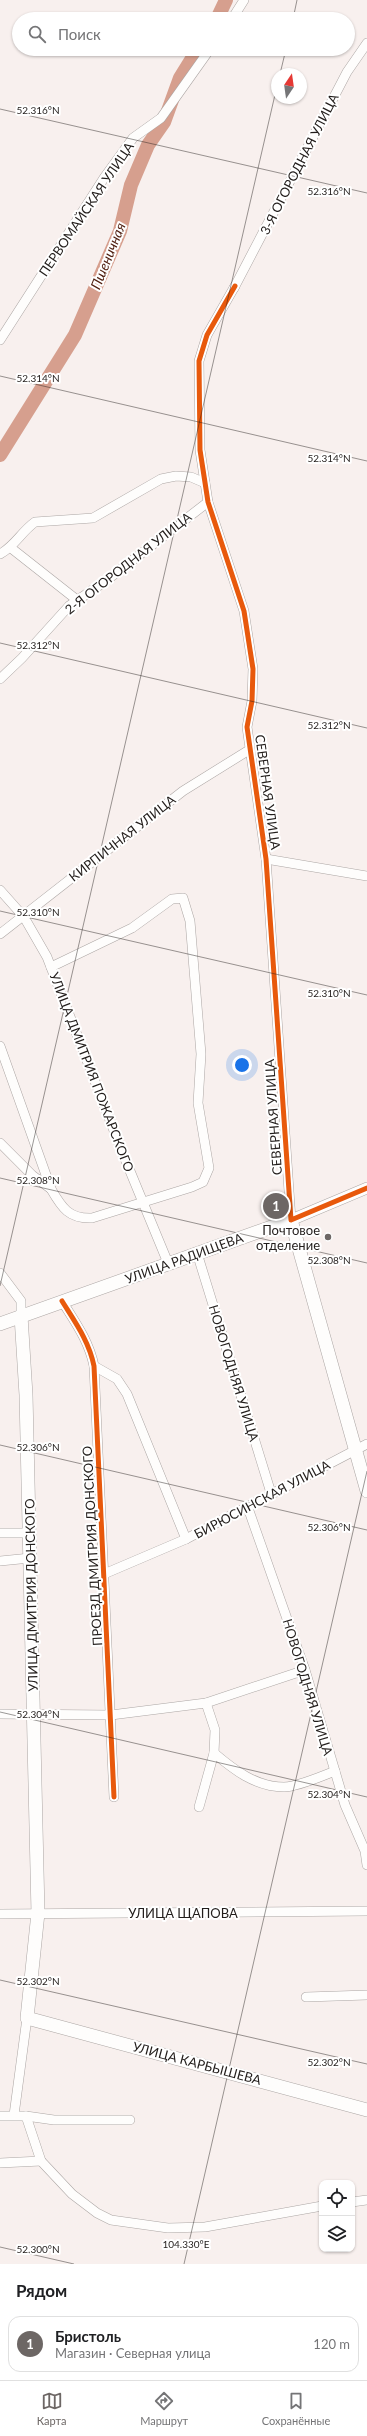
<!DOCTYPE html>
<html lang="ru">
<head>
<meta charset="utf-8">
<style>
	body { margin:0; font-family:Lato,sans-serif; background:#f6f6f6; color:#202124 }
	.controls { position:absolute; right:12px; bottom:12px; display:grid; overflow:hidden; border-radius:8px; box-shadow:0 1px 3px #0004 }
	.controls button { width:36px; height:36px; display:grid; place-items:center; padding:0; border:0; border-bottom:1px solid #e0e0e0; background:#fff; color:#202124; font:20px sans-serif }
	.compass { position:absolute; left:271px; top:68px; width:36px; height:36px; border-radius:50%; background:#fff; box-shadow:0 1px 3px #0004; rotate:13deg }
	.you { position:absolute; left:242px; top:1065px; width:14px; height:14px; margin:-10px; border:3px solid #fff; border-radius:50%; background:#1a73e8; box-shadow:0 0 0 6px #1a73e833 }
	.badge { display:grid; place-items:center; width:26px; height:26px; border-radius:50%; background:#6d6765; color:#fff; font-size:13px; font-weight:700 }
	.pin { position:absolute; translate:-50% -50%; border:2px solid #fff; box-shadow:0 1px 4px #0006 }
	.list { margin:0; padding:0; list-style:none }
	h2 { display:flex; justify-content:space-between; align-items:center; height:52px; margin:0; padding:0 16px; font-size:17px }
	h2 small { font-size:13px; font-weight:400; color:#757577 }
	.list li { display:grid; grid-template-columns:26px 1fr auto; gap:12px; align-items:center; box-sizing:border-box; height:56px; margin:0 8px 8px; padding:0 8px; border:1px solid #e0e0e0; border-radius:12px }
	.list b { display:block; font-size:15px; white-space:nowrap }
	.list p { margin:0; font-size:13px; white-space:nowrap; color:#757577 }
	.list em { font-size:13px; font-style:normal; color:#757577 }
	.icon { flex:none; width:22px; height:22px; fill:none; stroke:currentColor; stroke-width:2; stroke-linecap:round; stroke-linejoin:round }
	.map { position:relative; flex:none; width:367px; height:2264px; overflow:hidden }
	.search { position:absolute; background:#fff; box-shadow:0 1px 3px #0004; left:12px; right:12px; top:12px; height:44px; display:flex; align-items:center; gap:10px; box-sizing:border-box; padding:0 14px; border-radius:22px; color:#757577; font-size:15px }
	.sheet { height:116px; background:#fff }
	nav { display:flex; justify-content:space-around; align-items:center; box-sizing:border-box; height:56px; border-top:1px solid #e0e0e0; background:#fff; font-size:11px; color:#757577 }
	nav a { display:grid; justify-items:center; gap:2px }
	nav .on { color:#6d6765 }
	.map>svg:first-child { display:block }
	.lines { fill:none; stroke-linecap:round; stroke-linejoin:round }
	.river { stroke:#d69f8e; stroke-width:14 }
	.minor-casing { stroke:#aca6a4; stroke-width:10 }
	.tertiary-casing { stroke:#aca6a4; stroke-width:12 }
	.secondary-casing { stroke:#aca6a4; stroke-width:14 }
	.minor { stroke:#fefdfc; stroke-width:9 }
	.tertiary { stroke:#fefdfc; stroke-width:11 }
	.secondary { stroke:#fefdfc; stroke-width:13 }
	.cycleway-casing { stroke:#fff; stroke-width:8 }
	.cycleway { stroke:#e8590c; stroke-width:5 }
	.ticks { fill:none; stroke:#221d1b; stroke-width:1; stroke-opacity:0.45 }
	.poi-dot { fill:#6d6765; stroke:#fff; stroke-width:1.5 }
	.labels { text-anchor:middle; stroke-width:4; stroke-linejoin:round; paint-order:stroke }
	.street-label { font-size:13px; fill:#221d1b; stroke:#fff }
	.poi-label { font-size:13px; fill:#221d1b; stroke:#fff; text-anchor:end }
	.water-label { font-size:14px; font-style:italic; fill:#4d1c0d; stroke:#fff }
	.ticks-label { font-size:10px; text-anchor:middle; fill:#221d1b; stroke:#fff; stroke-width:4; stroke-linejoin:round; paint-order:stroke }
</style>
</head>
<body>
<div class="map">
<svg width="367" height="2264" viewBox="0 0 367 2264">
	<rect width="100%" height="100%" fill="#f8f0ee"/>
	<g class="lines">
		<!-- river -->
		<g class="river">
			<path d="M217,19L226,0"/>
			<path d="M0,455L75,335L120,231L131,185L148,145L164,122L180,78L198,49"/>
		</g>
		<!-- minor casing -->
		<g class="minor-casing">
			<g id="minor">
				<path d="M232,19L244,0"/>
				<path d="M235,286L207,335L199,361L200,450L208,502L244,611L253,669L252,701L247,727L266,859L291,1220"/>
				<path d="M234,288L347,72L367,43"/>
				<path d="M0,340L104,178L133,138L161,118L210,49"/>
				<path d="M11,548L77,600"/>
				<path d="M0,554C15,546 21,532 35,522L93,518L161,479L176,476L191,477L205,483"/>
				<path d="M0,679L22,658L69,606L107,580L208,502"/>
				<path d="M266,859L367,876"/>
				<path d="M0,890L24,917L47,957L123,1154L168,1263"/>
				<path d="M0,934L183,791L249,750"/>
				<path d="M0,1046L51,1189L32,1175L0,1143"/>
				<path d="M51,1189C62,1208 69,1219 92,1218L192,1187L203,1182L209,1168L198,1103L201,1054L190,921L183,898L172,899L132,928L51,967"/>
				<path d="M197,1253L271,1493"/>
				<path d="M0,1273L21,1301V1316"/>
				<path d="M62,1301C75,1322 89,1341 94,1366L114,1797"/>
				<path d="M94,1366L117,1379L127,1394L186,1539L367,1444"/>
				<path d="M248,1508L305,1670L345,1805L365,1851L367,1865"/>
				<path d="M0,1533H30"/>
				<path d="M0,1561L30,1558"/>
				<path d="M104,1574L186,1539"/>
				<path d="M0,1714L111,1715L206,1703L305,1670"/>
				<path d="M214,1753C234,1770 256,1787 284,1787C297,1787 322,1776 335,1771"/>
				<path d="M199,1807L214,1753L215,1730L206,1703"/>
				<path d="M0,1914L367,1911"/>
				<path d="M306,1997L367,1995"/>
				<path d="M14,2115L27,2018"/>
				<path d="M0,2116H26L54,2120H130"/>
				<path d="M26,2116L41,2161L72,2194L97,2213L111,2220L168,2228L205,2227L322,2206"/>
				<path d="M0,2163L41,2161"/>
				<path d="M352,2202L367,2200"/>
			</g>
		</g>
		<!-- tertiary casing -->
		<g class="tertiary-casing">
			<path id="tertiary" d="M291,1220L367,1188"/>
		</g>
		<!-- secondary casing -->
		<g class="secondary-casing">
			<g id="secondary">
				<path d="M21,1316L26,1395L38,1913L27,2018L367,2110"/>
				<path d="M0,1324L291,1220L367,1491"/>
			</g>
		</g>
		<!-- minor -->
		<use href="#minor" class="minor"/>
		<!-- tertiary -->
		<use href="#tertiary" class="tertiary"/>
		<!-- secondary -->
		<use href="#secondary" class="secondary"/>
		<!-- cycleway casing -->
		<g class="cycleway-casing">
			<g id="cycleway">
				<path d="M235,286L207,335L199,361L200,450L208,502L244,611L253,669L252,701L247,727L266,859L291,1220L367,1188"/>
				<path d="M62,1301C75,1322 89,1341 94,1366L114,1797"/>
			</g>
		</g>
		<!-- cycleway -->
		<use href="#cycleway" class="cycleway"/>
	</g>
	<!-- ticks -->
	<path class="ticks" d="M293,19L297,0M280,74L286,49M0,109L367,193M0,376L367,461M0,643L367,728M0,911L367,995M0,1178L367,1263M0,1286L277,86M0,1445L367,1530M0,1712L367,1797M0,1980L367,2064M0,2247L74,2264M184,2264L367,1471"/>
	<!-- markers -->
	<circle class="poi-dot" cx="328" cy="1237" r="4"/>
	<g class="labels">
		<!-- street labels -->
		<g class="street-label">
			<text transform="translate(299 164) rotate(-63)" y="5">3-Я ОГОРОДНАЯ УЛИЦА</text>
			<text transform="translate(86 209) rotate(-56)" y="5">ПЕРВОМАЙСКАЯ УЛИЦА</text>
			<text transform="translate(128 563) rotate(-38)" y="5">2-Я ОГОРОДНАЯ УЛИЦА</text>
			<text transform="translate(268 792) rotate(82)" y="5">СЕВЕРНАЯ УЛИЦА</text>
			<text transform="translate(122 838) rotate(-38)" y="5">КИРПИЧНАЯ УЛИЦА</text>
			<text transform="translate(92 1072) rotate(69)" y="5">УЛИЦА ДМИТРИЯ ПОЖАРСКОГО</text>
			<text transform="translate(273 1117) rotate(-94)" y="5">СЕВЕРНАЯ УЛИЦА</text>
			<text transform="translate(184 1258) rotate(-20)" y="5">УЛИЦА РАДИЩЕВА</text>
			<text transform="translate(234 1373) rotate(73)" y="5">НОВОГОДНЯЯ УЛИЦА</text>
			<text transform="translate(262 1499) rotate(-28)" y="5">БИРЮСИНСКАЯ УЛИЦА</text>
			<text transform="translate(92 1546) rotate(-93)" y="5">ПРОЕЗД ДМИТРИЯ ДОНСКОГО</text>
			<text transform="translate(31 1595) rotate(-91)" y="5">УЛИЦА ДМИТРИЯ ДОНСКОГО</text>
			<text transform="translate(308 1687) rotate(73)" y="5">НОВОГОДНЯЯ УЛИЦА</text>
			<text x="183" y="1918">УЛИЦА ЩАПОВА</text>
			<text transform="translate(197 2063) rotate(15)" y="5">УЛИЦА КАРБЫШЕВА</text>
		</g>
		<!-- poi labels -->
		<g class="poi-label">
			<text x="320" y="1235">Почтовое<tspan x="320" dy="15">отделение</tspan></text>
		</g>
		<!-- water labels -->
		<g class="water-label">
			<text transform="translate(108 256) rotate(-68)" y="5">Пшеничная</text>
		</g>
	</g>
	<g class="ticks-label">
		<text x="38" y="114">52.316°N</text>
		<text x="329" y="195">52.316°N</text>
		<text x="38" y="382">52.314°N</text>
		<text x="329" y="462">52.314°N</text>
		<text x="38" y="649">52.312°N</text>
		<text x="329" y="729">52.312°N</text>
		<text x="38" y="916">52.310°N</text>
		<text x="329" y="997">52.310°N</text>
		<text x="38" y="1184">52.308°N</text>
		<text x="329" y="1264">52.308°N</text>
		<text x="38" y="1451">52.306°N</text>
		<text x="329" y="1531">52.306°N</text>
		<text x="38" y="1718">52.304°N</text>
		<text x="329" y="1798">52.304°N</text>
		<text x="38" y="1985">52.302°N</text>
		<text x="329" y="2066">52.302°N</text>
		<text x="186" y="2248">104.330°E</text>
		<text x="38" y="2253">52.300°N</text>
	</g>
</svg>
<div class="controls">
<button><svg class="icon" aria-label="locate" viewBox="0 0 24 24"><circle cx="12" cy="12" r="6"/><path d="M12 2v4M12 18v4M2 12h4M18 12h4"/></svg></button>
<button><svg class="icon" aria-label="layers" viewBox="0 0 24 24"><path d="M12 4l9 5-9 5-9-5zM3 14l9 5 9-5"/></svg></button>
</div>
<svg class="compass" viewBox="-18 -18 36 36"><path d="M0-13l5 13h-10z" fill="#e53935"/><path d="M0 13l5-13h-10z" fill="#757577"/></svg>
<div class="you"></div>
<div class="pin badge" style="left:276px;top:1206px">1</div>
<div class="search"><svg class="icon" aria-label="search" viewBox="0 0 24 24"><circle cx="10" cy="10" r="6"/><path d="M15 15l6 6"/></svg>Поиск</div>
</div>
<section class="sheet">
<h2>Рядом<small></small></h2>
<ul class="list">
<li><span class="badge">1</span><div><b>Бристоль</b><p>Магазин · Северная улица</p></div><em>120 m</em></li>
</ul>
</section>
<nav>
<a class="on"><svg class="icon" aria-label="map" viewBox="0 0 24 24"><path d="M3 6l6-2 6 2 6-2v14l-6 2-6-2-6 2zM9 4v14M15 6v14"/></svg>Карта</a>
<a><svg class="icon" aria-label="directions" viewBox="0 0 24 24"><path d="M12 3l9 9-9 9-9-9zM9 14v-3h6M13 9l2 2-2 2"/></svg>Маршрут</a>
<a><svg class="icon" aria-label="saved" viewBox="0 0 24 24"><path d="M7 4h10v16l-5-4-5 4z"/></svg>Сохранённые</a>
</nav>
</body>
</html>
